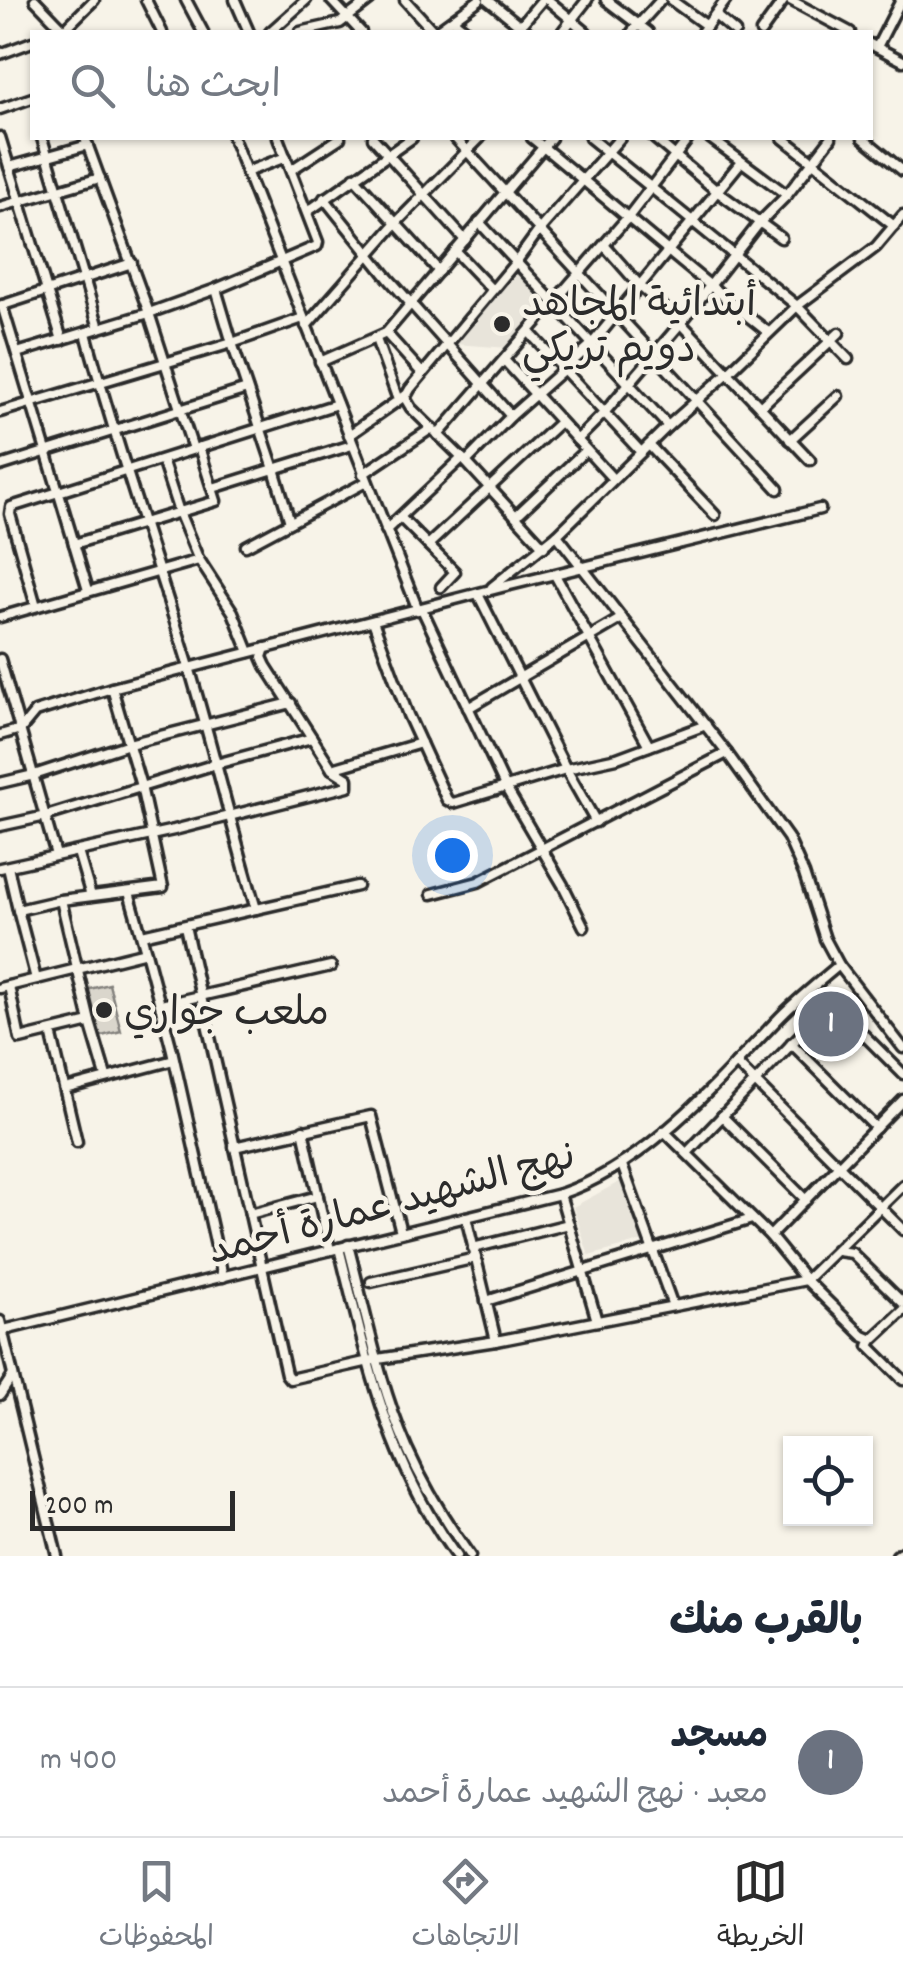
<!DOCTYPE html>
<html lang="ar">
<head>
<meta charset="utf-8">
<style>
	body { margin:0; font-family:Dekko,"Playpen Sans Arabic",sans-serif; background:#f6f6f7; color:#1f2937; direction:rtl }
	.controls { position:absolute; right:30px; bottom:30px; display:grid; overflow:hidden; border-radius:0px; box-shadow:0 2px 8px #0004 }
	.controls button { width:90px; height:90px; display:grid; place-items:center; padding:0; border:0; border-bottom:2px solid #e0e1e3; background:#fff; color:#1f2937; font:50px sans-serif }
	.scale { position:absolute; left:30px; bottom:25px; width:205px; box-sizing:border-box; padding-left:10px; border:5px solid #2b2b2b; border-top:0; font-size:28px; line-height:35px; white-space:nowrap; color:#2b2b2b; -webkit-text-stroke:8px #f7f3e8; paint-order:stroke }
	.you { position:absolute; left:452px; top:855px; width:35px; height:35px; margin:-25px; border:8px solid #fff; border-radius:50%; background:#1a73e8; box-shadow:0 0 0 15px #1a73e833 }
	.badge { display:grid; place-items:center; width:65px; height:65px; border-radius:50%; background:#2b2b2b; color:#fff; font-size:32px; font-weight:700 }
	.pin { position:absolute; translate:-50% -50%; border:5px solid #fff; box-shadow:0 2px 10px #0006 }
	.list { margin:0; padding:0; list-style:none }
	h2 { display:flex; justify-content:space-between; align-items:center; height:130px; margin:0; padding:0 40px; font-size:42px }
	h2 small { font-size:32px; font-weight:400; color:#747a83 }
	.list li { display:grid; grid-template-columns:65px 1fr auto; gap:30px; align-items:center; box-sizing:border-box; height:150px; padding:0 40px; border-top:2px solid #e0e1e3 }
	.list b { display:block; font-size:38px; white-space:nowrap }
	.list p { margin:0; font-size:32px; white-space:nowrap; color:#747a83 }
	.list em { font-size:32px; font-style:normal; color:#747a83 }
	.icon { flex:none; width:55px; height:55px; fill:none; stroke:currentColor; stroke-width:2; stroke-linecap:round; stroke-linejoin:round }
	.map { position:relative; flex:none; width:903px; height:1556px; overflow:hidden; direction:ltr }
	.search { position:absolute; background:#fff; box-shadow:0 2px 8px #0004; left:30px; right:30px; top:30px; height:110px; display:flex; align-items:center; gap:25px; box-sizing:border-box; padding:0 35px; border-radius:0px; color:#747a83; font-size:38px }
	.sheet { height:280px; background:#fff }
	nav { display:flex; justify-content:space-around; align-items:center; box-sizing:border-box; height:140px; border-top:2px solid #e0e1e3; background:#fff; font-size:28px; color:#747a83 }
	nav a { display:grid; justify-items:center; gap:5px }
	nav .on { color:#2b2b2b }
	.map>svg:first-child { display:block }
	.built { fill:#e8e4da }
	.pitch { fill:#dad6cc; stroke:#82807c; stroke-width:2.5 }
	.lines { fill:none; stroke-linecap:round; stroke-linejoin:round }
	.minor-casing { stroke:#2b2b2b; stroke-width:15 }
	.major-casing { stroke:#2b2b2b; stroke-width:16 }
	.minor { stroke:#f7f3e8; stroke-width:8 }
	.major { stroke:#f7f3e8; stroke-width:9 }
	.poi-dot { fill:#2b2b2b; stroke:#f7f3e8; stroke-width:4 }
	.labels { text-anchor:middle; stroke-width:9; stroke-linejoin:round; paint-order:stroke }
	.poi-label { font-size:40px; fill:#2b2b2b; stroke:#f7f3e8; text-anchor:start }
	.street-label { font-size:40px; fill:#2b2b2b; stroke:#f7f3e8 }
</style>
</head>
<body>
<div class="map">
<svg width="903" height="1556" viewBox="0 0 903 1556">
	<rect width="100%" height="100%" fill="#f7f3e8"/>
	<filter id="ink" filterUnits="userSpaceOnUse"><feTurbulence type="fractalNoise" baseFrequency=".01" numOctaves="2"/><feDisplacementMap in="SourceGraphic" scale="20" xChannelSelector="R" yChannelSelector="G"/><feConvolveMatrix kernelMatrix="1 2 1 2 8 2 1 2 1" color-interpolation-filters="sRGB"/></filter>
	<g filter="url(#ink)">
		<!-- built -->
		<g class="built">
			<path d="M518,270L550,303L509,348L455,344Z"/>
			<path d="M621,1181L644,1241L589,1256L573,1207Z"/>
		</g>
		<!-- pitch -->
		<path class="pitch" d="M109,984L121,1031L98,1037L86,990Z"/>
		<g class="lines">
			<!-- minor casing -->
			<g class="minor-casing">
				<g id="minor">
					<path d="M35,0L64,30"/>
					<path d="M146,0L162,32"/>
					<path d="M186,0L203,32"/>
					<path d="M235,0L249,32"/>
					<path d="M331,0L361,32"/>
					<path d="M405,0L434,32"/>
					<path d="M488,0L528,32"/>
					<path d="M548,0L586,32"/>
					<path d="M606,0L648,32"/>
					<path d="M671,0L707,26"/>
					<path d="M790,0L850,32"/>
					<path d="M715,15L735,32"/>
					<path d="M453,20L469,32"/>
					<path d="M520,26L542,0"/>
					<path d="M58,32L64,30L94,0"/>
					<path d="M270,32L306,0"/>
					<path d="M300,32L340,23L370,0"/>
					<path d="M435,32L479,0"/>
					<path d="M562,32L587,0"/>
					<path d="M632,32L661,0"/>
					<path d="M702,32L726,0"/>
					<path d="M761,32L784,0"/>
					<path d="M870,44L903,61"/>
					<path d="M877,47L901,0"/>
					<path d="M0,54L32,42"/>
					<path d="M0,109L32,98"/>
					<path d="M0,137L62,340"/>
					<path d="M42,138L99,328"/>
					<path d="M85,138L149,313L193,449"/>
					<path d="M233,138L418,610"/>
					<path d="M373,138L465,240"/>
					<path d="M455,138L778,489"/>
					<path d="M532,138C611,202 687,269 768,332"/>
					<path d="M590,138L797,306L848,359"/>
					<path d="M654,138L718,192L781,238"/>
					<path d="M710,138L787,195"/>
					<path d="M783,138L894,226"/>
					<path d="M863,138L903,171"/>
					<path d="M9,167L88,145"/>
					<path d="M291,170L340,138"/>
					<path d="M246,172L286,157"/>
					<path d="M354,177L439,271"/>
					<path d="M324,198L389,279L511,416L591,345L741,162"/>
					<path d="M0,207L100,178"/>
					<path d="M307,212L412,138"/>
					<path d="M479,222L668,426"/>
					<path d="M604,245L640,286L681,323L810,460"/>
					<path d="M455,251L492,290"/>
					<path d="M216,289L232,343L274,469L352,445"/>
					<path d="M2,305L88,590"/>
					<path d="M0,306L132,263"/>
					<path d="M306,326L399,220L480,138"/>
					<path d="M529,332L641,452"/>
					<path d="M86,333C116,445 155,556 189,667C213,748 232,829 256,909"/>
					<path d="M386,333L422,373"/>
					<path d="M376,339L398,400"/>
					<path d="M17,353L149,313L216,289L317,246L318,242L278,138"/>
					<path d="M505,361L613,479"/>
					<path d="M320,362L386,333L551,138"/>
					<path d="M760,407L839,333"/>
					<path d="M0,412L232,343L303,318"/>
					<path d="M349,435L406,395"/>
					<path d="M438,435L629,216L689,138"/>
					<path d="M577,440L604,413L681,323L760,222L787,195L831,138"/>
					<path d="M790,440L838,396"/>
					<path d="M649,445L715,515"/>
					<path d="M162,460L179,512L198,558L233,612L249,652"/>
					<path d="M466,462L511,416"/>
					<path d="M0,466L247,389"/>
					<path d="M363,474L432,428"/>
					<path d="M213,488L274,469L290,522"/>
					<path d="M516,516L586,450"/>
					<path d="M400,517L455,572L441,587"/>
					<path d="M386,530L462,458"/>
					<path d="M557,535L727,753L788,838L804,874L825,939L839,965L903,1048"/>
					<path d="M74,544L216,501L199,447"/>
					<path d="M428,545L560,422"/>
					<path d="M246,546L366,482"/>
					<path d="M544,547L466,462L411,408L405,398L410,389L516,262L540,229L620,138"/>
					<path d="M555,575L649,746"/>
					<path d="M492,587L557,535L668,426L728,373L797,306L876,247L903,215"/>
					<path d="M478,594L566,769L596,822"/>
					<path d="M36,606L10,514L11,507L337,404"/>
					<path d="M422,609L506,788L563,885L584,927"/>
					<path d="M0,617L199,560"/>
					<path d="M373,621L408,715L447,800L453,803L566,769L617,758L706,725"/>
					<path d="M0,659L56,855"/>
					<path d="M468,708L622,618"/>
					<path d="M0,735L21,729L35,712L112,688L502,587L820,509"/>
					<path d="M332,769L421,743"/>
					<path d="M0,783L34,775L129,744L291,703"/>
					<path d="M0,826L46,816L216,764L312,738"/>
					<path d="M78,852L91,896"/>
					<path d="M8,867L18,910L61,900L163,887L141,786L112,688"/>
					<path d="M0,868L174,830L348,786V779L332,769L266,666L262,657L265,648"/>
					<path d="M432,894L478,882L727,753"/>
					<path d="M61,900L90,1022L106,1076"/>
					<path d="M18,910L36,979"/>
					<path d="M185,926L286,1374L290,1379L378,1359L496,1341L806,1280L903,1185"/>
					<path d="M142,935L357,886"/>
					<path d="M146,952L172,1050L223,1277"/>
					<path d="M9,986L20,1039L90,1022"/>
					<path d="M0,988L146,952L129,892"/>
					<path d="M161,1005L331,966"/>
					<path d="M51,1032L77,1142"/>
					<path d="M791,1043L876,1128"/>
					<path d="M736,1063L903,1230"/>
					<path d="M65,1089L174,1060"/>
					<path d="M722,1116L806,1200"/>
					<path d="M303,1130L330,1250"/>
					<path d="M664,1131L770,1236L806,1280L863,1336L872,1340L903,1311"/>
					<path d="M234,1147L371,1116L401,1232"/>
					<path d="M687,1153L827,1007L837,1008L903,1074"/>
					<path d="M622,1165L673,1306"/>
					<path d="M560,1194L597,1321"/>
					<path d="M250,1214L318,1196"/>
					<path d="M466,1217L496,1341"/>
					<path d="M770,1236L903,1100"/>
					<path d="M348,1245C366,1313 379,1384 407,1448C424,1486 446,1522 470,1556"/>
					<path d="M339,1248C367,1359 387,1461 456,1556"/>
					<path d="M473,1248L569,1224"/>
					<path d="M838,1251L852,1253L903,1303"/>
					<path d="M371,1282L476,1258"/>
					<path d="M486,1301L752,1219"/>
					<path d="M0,1321L57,1556"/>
					<path d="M0,1331L560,1194C648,1165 718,1081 781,1016C799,998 819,982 839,965"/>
					<path d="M872,1340L869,1346L903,1380"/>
					<path d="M0,1395L13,1375"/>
				</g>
			</g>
			<!-- major casing -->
			<g class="major-casing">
				<path id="major" d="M897,1556L903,1552"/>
			</g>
			<!-- minor -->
			<use href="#minor" class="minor"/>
			<!-- major -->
			<use href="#major" class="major"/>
		</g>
	</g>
	<!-- markers -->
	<g class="poi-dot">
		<circle cx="502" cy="324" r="10"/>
		<circle cx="104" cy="1010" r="10"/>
	</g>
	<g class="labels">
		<!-- poi labels -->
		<g class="poi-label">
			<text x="522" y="315">أبتدائية المجاهد<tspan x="522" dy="46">دويم تريكي</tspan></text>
			<text x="124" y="1024">ملعب جواري</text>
		</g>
		<!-- street labels -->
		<g class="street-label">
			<text transform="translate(391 1201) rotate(-15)" y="14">نهج الشهيد عمارة أحمد</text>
		</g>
	</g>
</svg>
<div class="controls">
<button><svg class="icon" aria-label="locate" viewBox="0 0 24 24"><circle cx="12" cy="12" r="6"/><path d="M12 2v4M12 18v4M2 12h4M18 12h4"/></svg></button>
</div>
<div class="scale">200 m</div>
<div class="you"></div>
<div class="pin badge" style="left:831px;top:1024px;background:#6b7280">1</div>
<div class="search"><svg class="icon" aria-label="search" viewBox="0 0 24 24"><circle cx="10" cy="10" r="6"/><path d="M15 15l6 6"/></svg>ابحث هنا</div>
</div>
<section class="sheet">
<h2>بالقرب منك<small></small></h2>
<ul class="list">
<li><span class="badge" style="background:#6b7280">1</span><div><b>مسجد</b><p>معبد · نهج الشهيد عمارة أحمد</p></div><em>400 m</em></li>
</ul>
</section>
<nav>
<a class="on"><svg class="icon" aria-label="map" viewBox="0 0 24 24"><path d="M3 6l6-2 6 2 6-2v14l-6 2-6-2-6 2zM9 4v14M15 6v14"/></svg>الخريطة</a>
<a><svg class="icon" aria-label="directions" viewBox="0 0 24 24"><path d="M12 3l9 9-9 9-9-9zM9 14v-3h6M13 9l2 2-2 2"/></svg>الاتجاهات</a>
<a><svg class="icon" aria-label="saved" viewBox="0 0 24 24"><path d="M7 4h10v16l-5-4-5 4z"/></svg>المحفوظات</a>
</nav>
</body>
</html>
